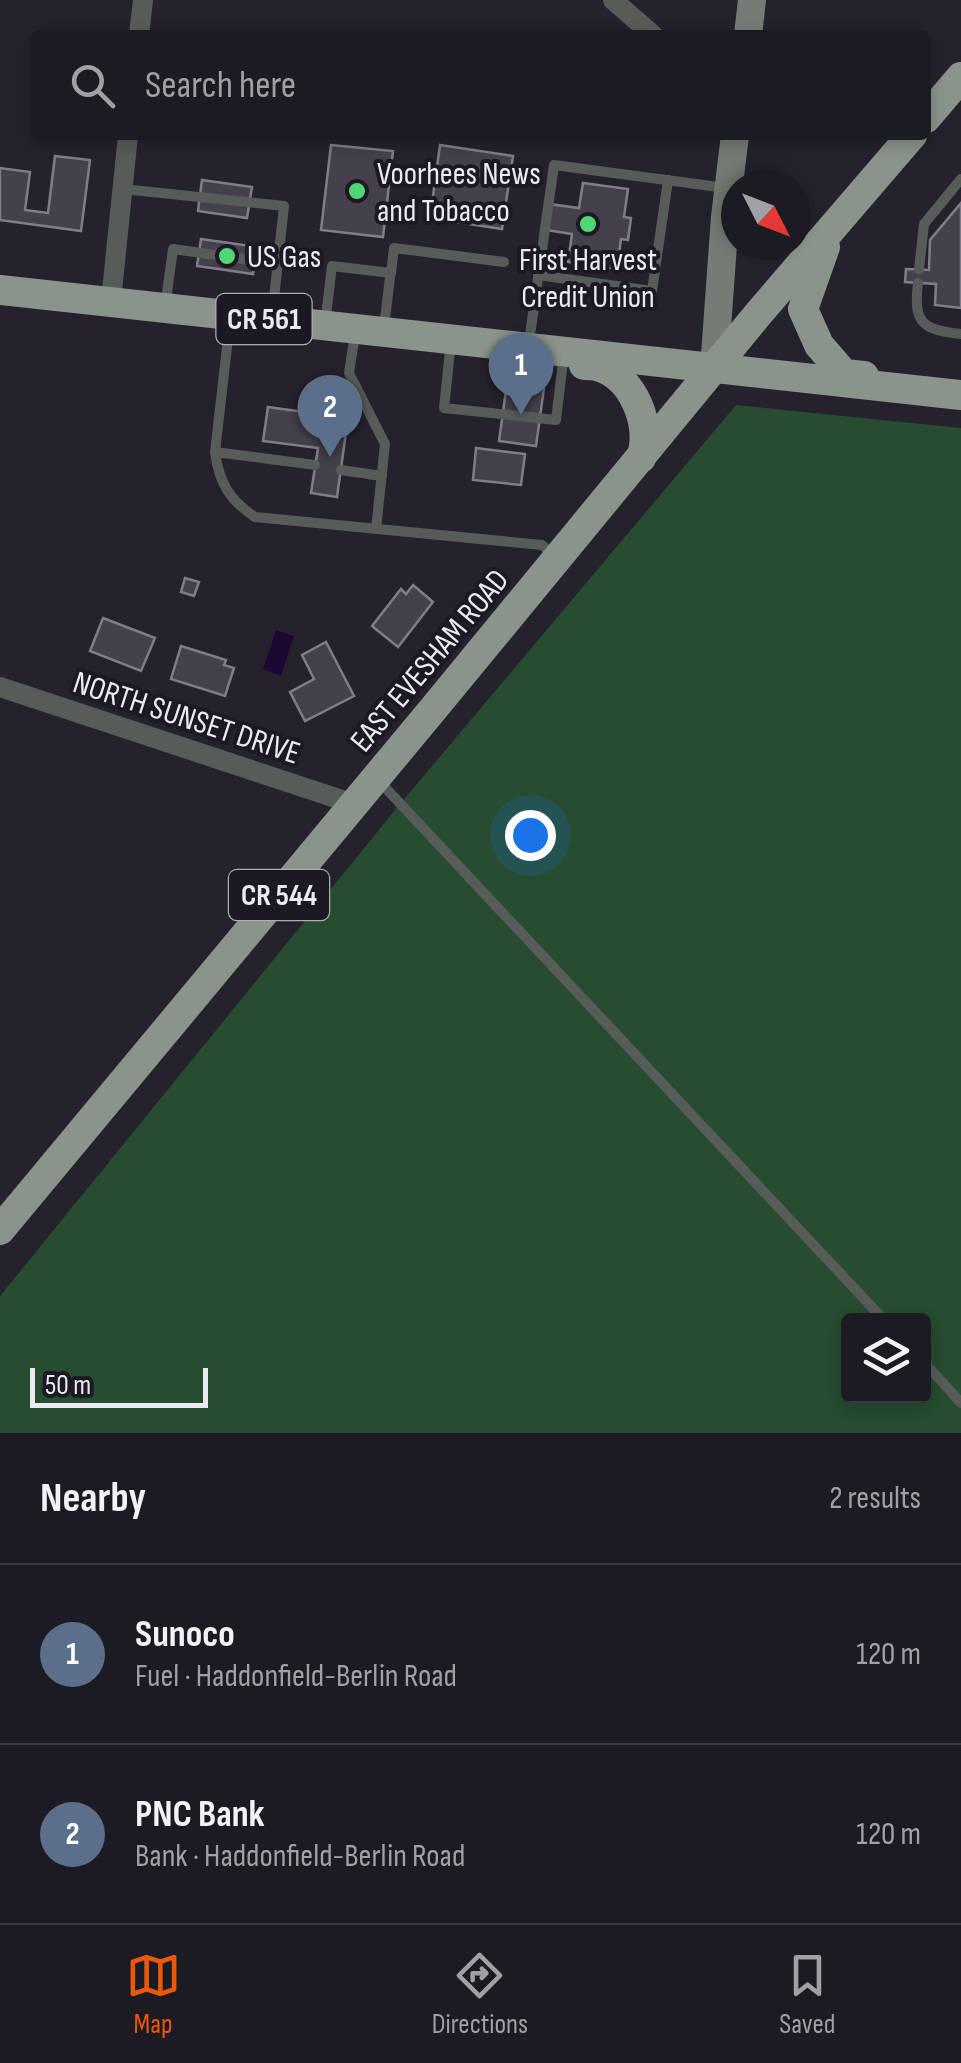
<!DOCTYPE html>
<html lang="en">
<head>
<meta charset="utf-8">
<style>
	body { margin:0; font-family:"Sofia Sans Condensed",sans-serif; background:#25232a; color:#f1f3f6 }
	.controls { position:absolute; right:30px; bottom:30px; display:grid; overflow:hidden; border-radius:10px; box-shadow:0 5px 15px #0003 }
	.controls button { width:90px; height:90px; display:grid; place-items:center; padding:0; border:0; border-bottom:2px solid #3a3840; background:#1c1a22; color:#f1f3f6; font:50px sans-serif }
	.compass { position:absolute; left:721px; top:170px; width:90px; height:90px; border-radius:50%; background:#1c1a22; box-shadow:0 5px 15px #0003; rotate:132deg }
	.scale { position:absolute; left:30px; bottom:25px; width:178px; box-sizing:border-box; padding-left:10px; border:5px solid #ebe9f1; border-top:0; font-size:28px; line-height:35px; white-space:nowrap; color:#ebe9f1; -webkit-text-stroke:8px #1c1924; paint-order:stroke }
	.you { position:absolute; left:530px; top:835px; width:35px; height:35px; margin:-25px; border:8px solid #fff; border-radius:50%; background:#1a73e8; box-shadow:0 0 0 15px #1a73e833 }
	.badge { display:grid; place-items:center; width:65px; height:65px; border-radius:50%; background:#ea580c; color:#fff; font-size:32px; font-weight:700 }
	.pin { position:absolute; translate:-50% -82px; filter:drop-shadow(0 2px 5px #0008) }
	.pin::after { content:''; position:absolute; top:52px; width:35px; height:30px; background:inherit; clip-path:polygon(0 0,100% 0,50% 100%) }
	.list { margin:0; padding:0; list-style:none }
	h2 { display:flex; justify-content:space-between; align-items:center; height:130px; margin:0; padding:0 40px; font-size:42px }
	h2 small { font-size:32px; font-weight:400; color:#a0a1a5 }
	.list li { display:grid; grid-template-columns:65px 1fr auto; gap:30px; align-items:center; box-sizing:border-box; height:180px; padding:0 40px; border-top:2px solid #3a3840 }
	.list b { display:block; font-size:38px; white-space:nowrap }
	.list p { margin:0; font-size:32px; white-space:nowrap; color:#a0a1a5 }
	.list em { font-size:32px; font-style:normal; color:#a0a1a5 }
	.icon { flex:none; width:55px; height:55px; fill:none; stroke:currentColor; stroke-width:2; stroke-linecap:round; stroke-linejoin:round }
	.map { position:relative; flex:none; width:961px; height:1433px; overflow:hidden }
	.search { position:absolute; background:#1c1a22; box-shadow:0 5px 15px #0003; left:30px; right:30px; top:30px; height:110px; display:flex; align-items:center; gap:25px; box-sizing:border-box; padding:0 35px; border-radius:10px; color:#a0a1a5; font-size:38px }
	.sheet { height:490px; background:#1c1a22 }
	nav { display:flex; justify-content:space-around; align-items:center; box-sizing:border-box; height:140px; border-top:2px solid #3a3840; background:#1c1a22; font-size:28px; color:#a0a1a5 }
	nav a { display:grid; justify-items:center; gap:5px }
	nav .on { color:#ea580c }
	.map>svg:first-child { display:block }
	.green { fill:#274c2f; fill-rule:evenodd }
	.water { fill:#1c0933 }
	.building { fill:#44404c; stroke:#807c89; stroke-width:2.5 }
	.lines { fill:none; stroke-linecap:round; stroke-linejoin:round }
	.lane { stroke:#575c58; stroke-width:10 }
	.street { stroke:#575c58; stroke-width:20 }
	.secondary { stroke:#747c75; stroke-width:28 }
	.primary { stroke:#8a948b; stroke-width:30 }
	.poi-dot { fill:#50d674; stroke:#1c1924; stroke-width:4 }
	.labels { text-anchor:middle; stroke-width:8; stroke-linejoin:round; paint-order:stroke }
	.shield { fill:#1c1924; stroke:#adabb4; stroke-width:2.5 }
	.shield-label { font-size:30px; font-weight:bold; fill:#ebe9f1 }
	.poi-label { font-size:32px; fill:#ebe9f1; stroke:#1c1924; text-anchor:start }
	.street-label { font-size:32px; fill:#ebe9f1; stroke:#1c1924 }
</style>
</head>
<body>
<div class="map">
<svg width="961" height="1433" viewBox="0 0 961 1433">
	<rect width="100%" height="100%" fill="#26222d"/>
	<!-- green -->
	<path class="green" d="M736,405L961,428V1433H0V1296L400,804ZM848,1320H924V1396H848Z"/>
	<!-- water -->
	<path class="water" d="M276,630L294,636L281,676L263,669Z"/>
	<!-- building -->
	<g class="building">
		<path d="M331,145L393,151L383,237L321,230Z"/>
		<path d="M440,145L513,156L502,229L430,218Z"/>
		<path d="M55,156L90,160L81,231L0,220V168L30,172L25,210L48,213Z"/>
		<path d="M202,180L252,187L247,218L198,211Z"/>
		<path d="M583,183L628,189L624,217L631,218L628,240L621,239L617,269L568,262L572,234L546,230L549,204L579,208Z"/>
		<path d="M961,203V308L935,305L936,284L905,282L906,269L929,270L930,240Z"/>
		<path d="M201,239L257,247L253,274L197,266Z"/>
		<path d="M507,383L544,388L536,446L499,441Z"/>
		<path d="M268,407L348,418L337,497L311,493L318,448L263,441Z"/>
		<path d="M476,448L525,454L521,485L473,480Z"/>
		<path d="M185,578L199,582L194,596L181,592Z"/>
		<path d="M413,585L433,602L398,647L372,626L401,589L406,594Z"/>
		<path d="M103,618L155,638L141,671L90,651Z"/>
		<path d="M326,642L354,696L305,721L290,692L314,679L302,655Z"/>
		<path d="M181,646L226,660L224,665L234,668L225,696L171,679Z"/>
	</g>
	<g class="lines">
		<!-- lane -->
		<g class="lane">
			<path d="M123,189L284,206L272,317"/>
			<path d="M919,269L924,224L961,179"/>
			<path d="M538,275L652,291L668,180"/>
			<path d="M918,283C913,323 922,330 961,334"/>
			<path d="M165,307L173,249L278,264"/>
			<path d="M230,321L215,452C219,482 229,500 255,517L542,545L555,556"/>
			<path d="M325,324L332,266L391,273L394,248L504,262"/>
			<path d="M384,327L391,269"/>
			<path d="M355,334L349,373L385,444L376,529"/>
			<path d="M451,341L444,408L556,420L564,353"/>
			<path d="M529,342L554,165L726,188"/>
			<path d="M215,452L315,465"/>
			<path d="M341,470L382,476"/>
			<path d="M379,781L884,1320"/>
			<path d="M924,1362L961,1403"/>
		</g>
		<!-- street -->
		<g class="street">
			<path d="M613,0L653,35"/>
			<path d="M139,35L143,0"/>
			<path d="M111,301L128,135"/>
			<path d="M0,687L354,804"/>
		</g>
		<!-- secondary -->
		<g class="secondary">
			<path d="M748,35L752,0"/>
			<path d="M714,369L725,217L735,135"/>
		</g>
		<!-- primary -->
		<g class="primary">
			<path d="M926,118L961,77"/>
			<path d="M825,247L803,309L819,345L844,374L864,376"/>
			<path d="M0,290L961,395"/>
			<path d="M584,365C589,365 595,365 600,367C634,378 653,427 641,458"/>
			<path d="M0,1230L434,708L759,313L912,135"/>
		</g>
	</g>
	<!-- markers -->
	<g class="poi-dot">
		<circle cx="357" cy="191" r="10"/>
		<circle cx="588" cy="224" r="10"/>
		<circle cx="227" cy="256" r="10"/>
	</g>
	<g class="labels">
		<!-- shield labels -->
		<g class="shield">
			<rect x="216.5" y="294" width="95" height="50" rx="8"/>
			<rect x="229" y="870" width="100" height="50" rx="8"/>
		</g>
		<g class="shield-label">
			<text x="264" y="329">CR 561</text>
			<text x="279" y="905">CR 544</text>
		</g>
		<!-- poi labels -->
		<g class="poi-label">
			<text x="377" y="184">Voorhees News<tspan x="377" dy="37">and Tobacco</tspan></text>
			<text x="247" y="267">US Gas</text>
			<text x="588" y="270" text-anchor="middle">First Harvest<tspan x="588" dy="37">Credit Union</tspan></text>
		</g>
		<!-- street labels -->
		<g class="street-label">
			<text transform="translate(429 660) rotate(-50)" y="11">EAST EVESHAM ROAD</text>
			<text transform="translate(187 717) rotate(18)" y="11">NORTH SUNSET DRIVE</text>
		</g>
	</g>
</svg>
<div class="controls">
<button><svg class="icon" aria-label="layers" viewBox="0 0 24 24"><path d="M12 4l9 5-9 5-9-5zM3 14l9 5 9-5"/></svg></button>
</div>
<svg class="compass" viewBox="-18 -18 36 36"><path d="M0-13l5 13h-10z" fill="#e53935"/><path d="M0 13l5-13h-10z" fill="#a0a1a5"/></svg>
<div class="scale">50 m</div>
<div class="you"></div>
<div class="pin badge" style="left:521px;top:415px;background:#5c6f8a">1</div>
<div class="pin badge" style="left:330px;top:457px;background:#5c6f8a">2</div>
<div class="search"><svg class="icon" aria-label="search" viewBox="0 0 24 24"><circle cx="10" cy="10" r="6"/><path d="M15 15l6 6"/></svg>Search here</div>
</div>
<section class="sheet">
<h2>Nearby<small>2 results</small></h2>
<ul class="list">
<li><span class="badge" style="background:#5c6f8a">1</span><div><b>Sunoco</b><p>Fuel · Haddonfield-Berlin Road</p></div><em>120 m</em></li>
<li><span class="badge" style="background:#5c6f8a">2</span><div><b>PNC Bank</b><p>Bank · Haddonfield-Berlin Road</p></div><em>120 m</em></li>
</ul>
</section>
<nav>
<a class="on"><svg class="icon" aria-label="map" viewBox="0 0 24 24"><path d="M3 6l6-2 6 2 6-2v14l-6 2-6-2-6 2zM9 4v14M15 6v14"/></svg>Map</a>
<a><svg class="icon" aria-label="directions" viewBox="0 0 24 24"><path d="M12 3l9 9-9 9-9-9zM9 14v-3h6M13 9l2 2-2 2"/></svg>Directions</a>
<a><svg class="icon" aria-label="saved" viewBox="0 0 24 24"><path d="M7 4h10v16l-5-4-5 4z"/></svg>Saved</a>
</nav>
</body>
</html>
